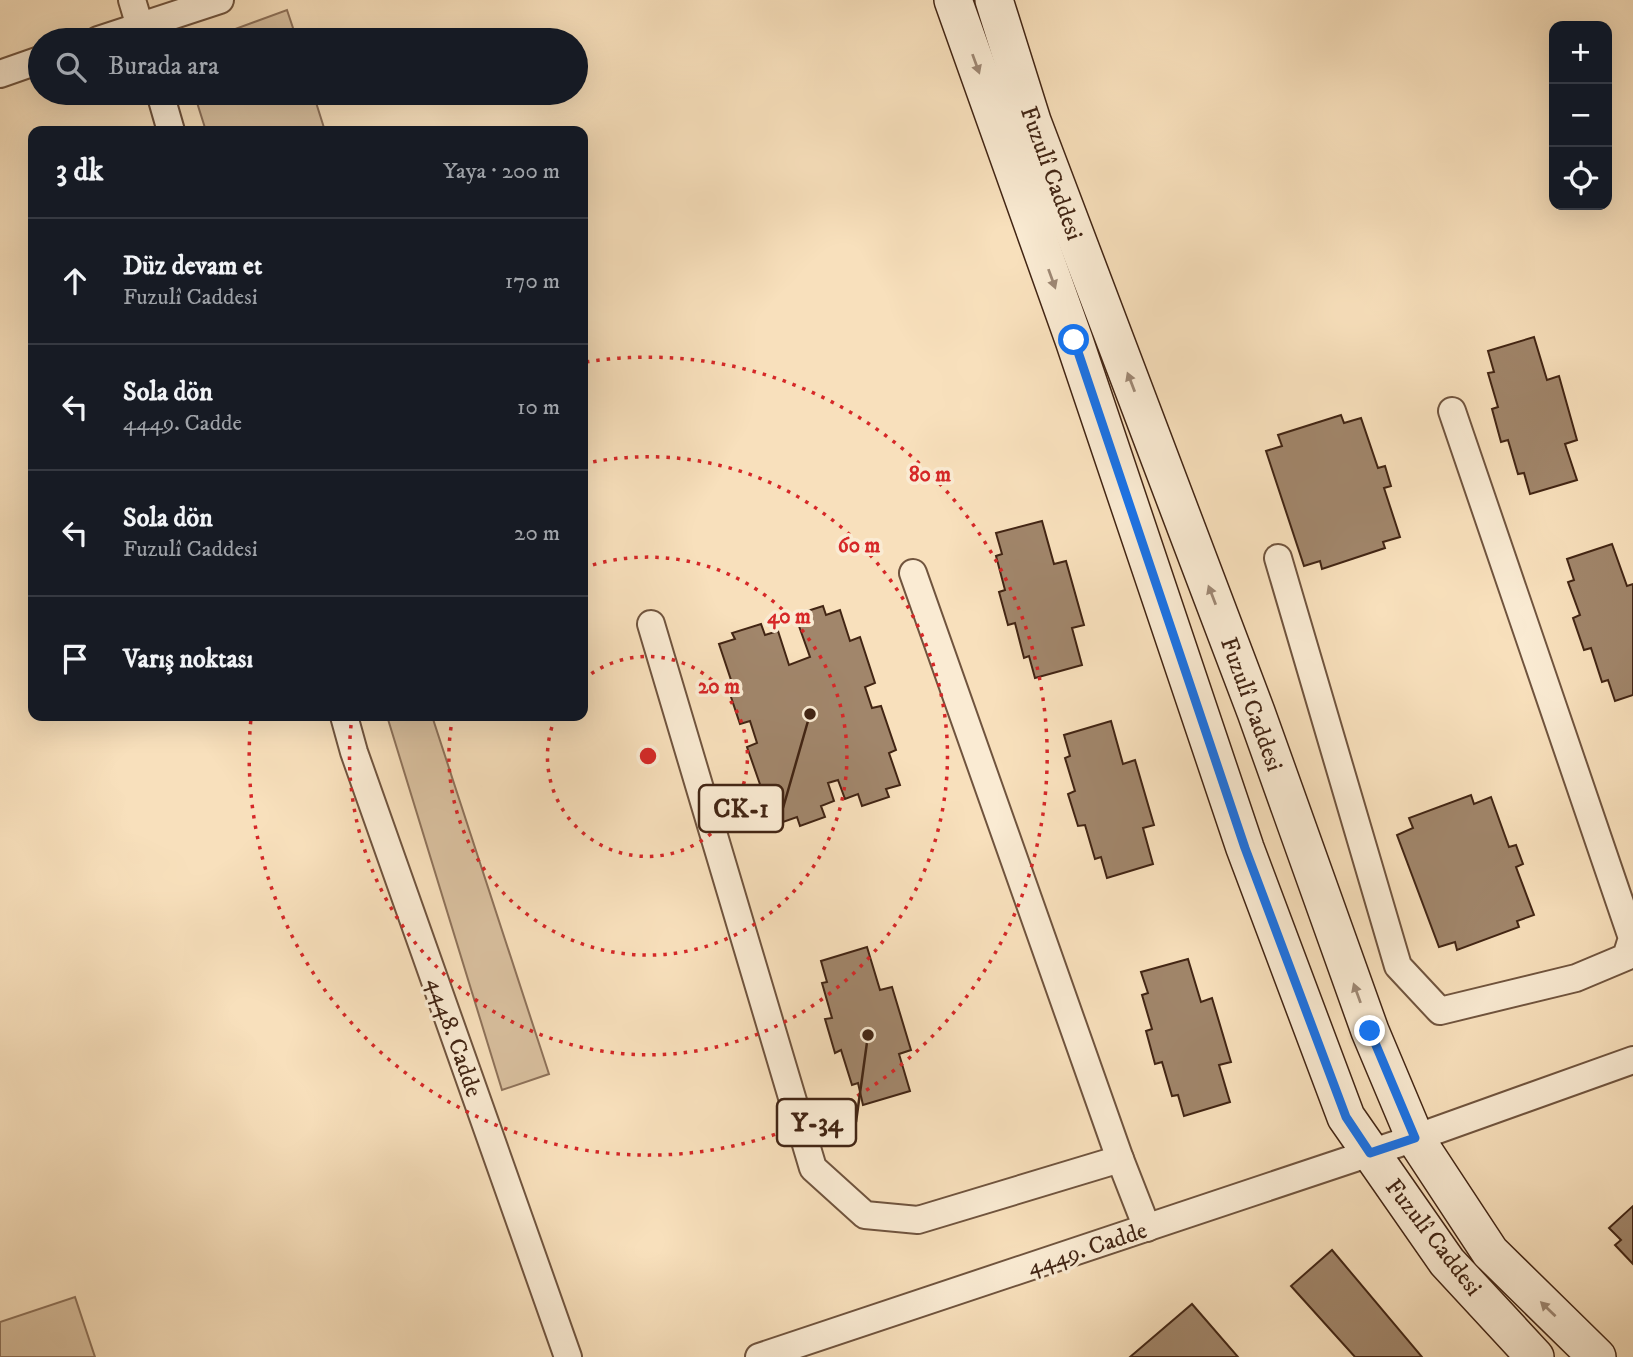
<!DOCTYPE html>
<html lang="tr">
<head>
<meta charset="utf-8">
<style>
	body { margin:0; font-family:"IM FELL DW Pica",serif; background:#242831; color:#f1f3f6 }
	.controls { position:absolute; right:21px; top:21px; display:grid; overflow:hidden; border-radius:14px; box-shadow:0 7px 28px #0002 }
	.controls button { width:63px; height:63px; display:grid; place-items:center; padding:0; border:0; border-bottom:2px solid #363941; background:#171b24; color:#f1f3f6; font:35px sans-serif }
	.stop { position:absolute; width:21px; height:21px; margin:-16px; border:5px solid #1a73e8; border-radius:50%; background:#fff }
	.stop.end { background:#1a73e8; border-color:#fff; box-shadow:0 2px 7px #0008 }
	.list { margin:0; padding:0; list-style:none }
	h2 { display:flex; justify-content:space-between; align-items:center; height:91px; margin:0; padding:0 28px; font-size:30px }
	h2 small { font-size:23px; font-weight:400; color:#9ea1a6 }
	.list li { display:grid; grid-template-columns:46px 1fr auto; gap:21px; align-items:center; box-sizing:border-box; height:126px; padding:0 28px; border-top:2px solid #363941 }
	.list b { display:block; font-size:26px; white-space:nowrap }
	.list p { margin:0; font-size:23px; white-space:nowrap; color:#9ea1a6 }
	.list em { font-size:23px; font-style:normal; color:#9ea1a6 }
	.icon { flex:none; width:38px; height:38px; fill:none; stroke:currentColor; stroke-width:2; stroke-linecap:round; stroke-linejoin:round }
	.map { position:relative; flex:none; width:1633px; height:1357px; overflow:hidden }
	.search { position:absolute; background:#171b24; box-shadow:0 7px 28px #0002; left:28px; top:28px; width:560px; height:77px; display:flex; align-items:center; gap:18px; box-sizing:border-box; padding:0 24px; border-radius:38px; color:#9ea1a6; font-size:26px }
	.panel { position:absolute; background:#171b24; box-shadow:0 7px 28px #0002; left:28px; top:126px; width:560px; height:595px; border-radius:14px }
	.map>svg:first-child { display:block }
	.green { fill:#d9c09f; stroke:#8e725a; stroke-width:2 }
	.building { fill:#a1866b; stroke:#422514; stroke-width:2 }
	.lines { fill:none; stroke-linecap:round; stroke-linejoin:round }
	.street-casing { stroke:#70543e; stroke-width:30 }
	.secondary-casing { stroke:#422514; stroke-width:40 }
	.street { stroke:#faebd3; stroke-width:26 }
	.secondary { stroke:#faebd3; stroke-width:37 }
	.oneway { fill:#9e8874 }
	.route { stroke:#1a73e8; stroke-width:9 }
	.ring { fill:none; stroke:#d62828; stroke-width:3.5; stroke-dasharray:3.5 7 }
	.labels { text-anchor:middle; stroke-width:7; stroke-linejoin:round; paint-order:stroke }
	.street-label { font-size:24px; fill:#422514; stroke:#faebd3 }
	.centre { fill:#d62828; stroke:#faebd3; stroke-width:3.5 }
	.ring-label { font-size:21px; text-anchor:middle; font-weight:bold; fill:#d62828; stroke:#faebd3; stroke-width:7; stroke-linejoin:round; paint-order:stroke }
	.leader { fill:none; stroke:#422514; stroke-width:2.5 }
	.callout-dot { fill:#422514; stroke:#faebd3; stroke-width:2.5 }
	.callout { fill:#faebd3; stroke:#422514; stroke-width:2.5 }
	.callout-label { font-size:26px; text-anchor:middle; font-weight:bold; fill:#422514 }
</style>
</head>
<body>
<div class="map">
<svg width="1633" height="1357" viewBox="0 0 1633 1357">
	<rect width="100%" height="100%" fill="#f8e0bc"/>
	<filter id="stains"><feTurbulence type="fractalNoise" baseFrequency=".00286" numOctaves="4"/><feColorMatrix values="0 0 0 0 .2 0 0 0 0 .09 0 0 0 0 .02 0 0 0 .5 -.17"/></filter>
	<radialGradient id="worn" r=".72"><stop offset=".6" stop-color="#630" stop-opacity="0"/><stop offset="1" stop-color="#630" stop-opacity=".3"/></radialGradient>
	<!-- green -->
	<g class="green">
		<path d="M287,10L297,40H212L216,36Z"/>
		<path d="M194,93H313L325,131H206Z"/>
		<path d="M387,716H432L549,1074L502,1090Z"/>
		<path d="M75,1297L95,1357H0V1322Z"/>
	</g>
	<!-- building -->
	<g class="building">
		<path d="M1534,337L1547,380L1559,376L1577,440L1565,444L1577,480L1530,494L1524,473L1518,474L1508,440L1501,442L1492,409L1498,407L1488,373L1494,372L1488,351Z"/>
		<path d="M1341,415L1344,423L1361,418L1378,468L1385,466L1391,486L1384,488L1400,537L1383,542L1385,548L1322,569L1320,561L1304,566L1266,451L1282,446L1278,435Z"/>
		<path d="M1042,521L1054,564L1066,561L1084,625L1072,628L1082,665L1035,678L1029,656L1024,658L1015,623L1008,625L999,592L1005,590L996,556L1002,554L996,533Z"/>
		<path d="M1612,544L1627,586L1633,584V695L1615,701L1608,680L1602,682L1591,648L1584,650L1573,618L1580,615L1568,582L1574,580L1567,559Z"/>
		<path d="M823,606L826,615L840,610L850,641L860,637L875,683L865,687L872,708L881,706L896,750L889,753L900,785L886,789L889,797L862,806L858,794L845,799L838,780L828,783L834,801L821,806L825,817L800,826L797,817L783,822L771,787L762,790L747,747L757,743L750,721L740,724L726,682L731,680L719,644L735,639L732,633L761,624L765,635L778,631L789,665L810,657L795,615Z"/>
		<path d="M1111,721L1123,764L1135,760L1154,825L1143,828L1153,864L1107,878L1101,857L1095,859L1085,825L1078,826L1068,794L1075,791L1065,758L1070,756L1064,735Z"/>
		<path d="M1471,795L1474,804L1491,797L1509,847L1516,845L1523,864L1516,867L1534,915L1517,921L1519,927L1457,950L1455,942L1439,947L1397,835L1413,828L1409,818Z"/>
		<path d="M867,947L880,990L892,987L911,1050L899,1054L910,1091L863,1105L858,1083L852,1085L841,1050L835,1053L825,1019L832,1018L822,983L827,982L821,961Z"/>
		<path d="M1188,959L1201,1002L1212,998L1231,1062L1219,1065L1230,1102L1184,1116L1178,1095L1172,1096L1162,1062L1155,1064L1146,1031L1152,1029L1142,995L1148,993L1141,972Z"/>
		<path d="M1633,1206V1264L1615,1245L1621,1240L1609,1228Z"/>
		<path d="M1332,1250L1422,1357H1355L1291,1286Z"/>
		<path d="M1192,1304L1238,1357H1130Z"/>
	</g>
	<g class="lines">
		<!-- street casing -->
		<g class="street-casing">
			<g id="street">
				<path d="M132,0L144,40"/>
				<path d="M98,40L220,0"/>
				<path d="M0,74L40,60"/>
				<path d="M160,93L171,131"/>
				<path d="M1278,558L1398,966L1440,1011L1576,978L1626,957L1632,938L1452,411"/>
				<path d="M913,573L1120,1159L1147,1228"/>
				<path d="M651,624L813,1168L865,1215L918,1220L1120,1159"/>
				<path d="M344,716L354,752L568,1357"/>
				<path d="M759,1357L1415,1138L1633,1060"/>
			</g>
		</g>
		<!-- secondary casing -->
		<g class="secondary-casing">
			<g id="secondary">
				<path d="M953,0L1074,340L1245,848L1346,1117L1447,1262L1535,1357"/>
				<path d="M994,0L1032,121L1256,712L1370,1031L1415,1138L1490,1252L1597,1357"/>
			</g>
		</g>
		<!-- street -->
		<use href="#street" class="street"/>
		<!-- secondary -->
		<use href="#secondary" class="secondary"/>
	</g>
	<!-- one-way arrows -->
	<defs><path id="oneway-solid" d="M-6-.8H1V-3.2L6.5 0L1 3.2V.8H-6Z" transform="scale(1.75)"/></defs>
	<g class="oneway">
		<use href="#oneway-solid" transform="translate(976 64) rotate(70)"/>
		<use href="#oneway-solid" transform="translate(1052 279) rotate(70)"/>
		<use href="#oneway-solid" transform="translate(1131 382) rotate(-111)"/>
		<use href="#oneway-solid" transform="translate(1212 595) rotate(-111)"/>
		<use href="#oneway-solid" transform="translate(1357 993) rotate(-110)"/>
		<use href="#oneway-solid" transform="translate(1548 1309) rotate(-136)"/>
	</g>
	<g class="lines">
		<!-- route -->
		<path class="route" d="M1074,340L1245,848L1346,1117L1370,1153L1415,1138L1370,1031"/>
	</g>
	<!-- distance rings -->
	<g class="ring">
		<path d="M583 680A100 100 0 1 1 556 716"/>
		<path d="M583 568A199 199 0 1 1 453 716"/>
		<path d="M583 464A299 299 0 1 1 352 717"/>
		<path d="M586 362A399 399 0 1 1 251 718"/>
	</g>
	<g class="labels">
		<!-- street labels -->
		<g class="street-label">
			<text transform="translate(1052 173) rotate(70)" y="8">Fuzulî Caddesi</text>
			<text transform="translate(1252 704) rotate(70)" y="8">Fuzulî Caddesi</text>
			<text transform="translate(455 1037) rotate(71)" y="8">4448. Cadde</text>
			<text transform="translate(1434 1237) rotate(52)" y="8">Fuzulî Caddesi</text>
			<text transform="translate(1087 1248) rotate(-18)" y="8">4449. Cadde</text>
		</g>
	</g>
	<circle cx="648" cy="756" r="10" class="centre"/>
	<g class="ring-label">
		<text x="930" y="481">80 m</text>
		<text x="859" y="552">60 m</text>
		<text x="789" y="623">40 m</text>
		<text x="719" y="693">20 m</text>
	</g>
	<!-- callouts -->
	<path class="leader" d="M810 714L783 808M868 1035L856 1122"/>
	<g class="callout-dot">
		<circle cx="810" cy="714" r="7"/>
		<circle cx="868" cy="1035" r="7"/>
	</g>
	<g class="callout">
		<rect x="699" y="785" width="84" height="47" rx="7"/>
		<rect x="777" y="1099" width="79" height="47" rx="7"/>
	</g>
	<g class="callout-label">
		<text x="741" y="817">CK-1</text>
		<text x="817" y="1131">Y-34</text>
	</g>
	<rect width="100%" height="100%" filter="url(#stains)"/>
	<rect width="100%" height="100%" fill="url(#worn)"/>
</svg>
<div class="controls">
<button>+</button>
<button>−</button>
<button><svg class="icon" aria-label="locate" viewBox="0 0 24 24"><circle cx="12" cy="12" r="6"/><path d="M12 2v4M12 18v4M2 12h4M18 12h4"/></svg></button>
</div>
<div class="stop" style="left:1074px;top:340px"></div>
<div class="stop end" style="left:1370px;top:1031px"></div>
<div class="search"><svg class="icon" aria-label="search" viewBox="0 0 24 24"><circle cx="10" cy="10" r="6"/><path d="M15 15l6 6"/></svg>Burada ara</div>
<section class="panel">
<h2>3 dk<small>Yaya · 200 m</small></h2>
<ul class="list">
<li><svg class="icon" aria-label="ahead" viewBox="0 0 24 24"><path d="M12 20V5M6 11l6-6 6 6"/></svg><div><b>Düz devam et</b><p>Fuzulî Caddesi</p></div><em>170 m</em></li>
<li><svg class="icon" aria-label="left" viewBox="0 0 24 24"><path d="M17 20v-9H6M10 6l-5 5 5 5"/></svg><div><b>Sola dön</b><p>4449. Cadde</p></div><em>10 m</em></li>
<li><svg class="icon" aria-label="left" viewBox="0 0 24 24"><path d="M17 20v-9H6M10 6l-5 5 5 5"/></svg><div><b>Sola dön</b><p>Fuzulî Caddesi</p></div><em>20 m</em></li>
<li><svg class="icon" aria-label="arrive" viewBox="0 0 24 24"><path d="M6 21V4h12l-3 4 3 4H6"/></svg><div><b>Varış noktası</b></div></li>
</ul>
</section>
</div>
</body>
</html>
